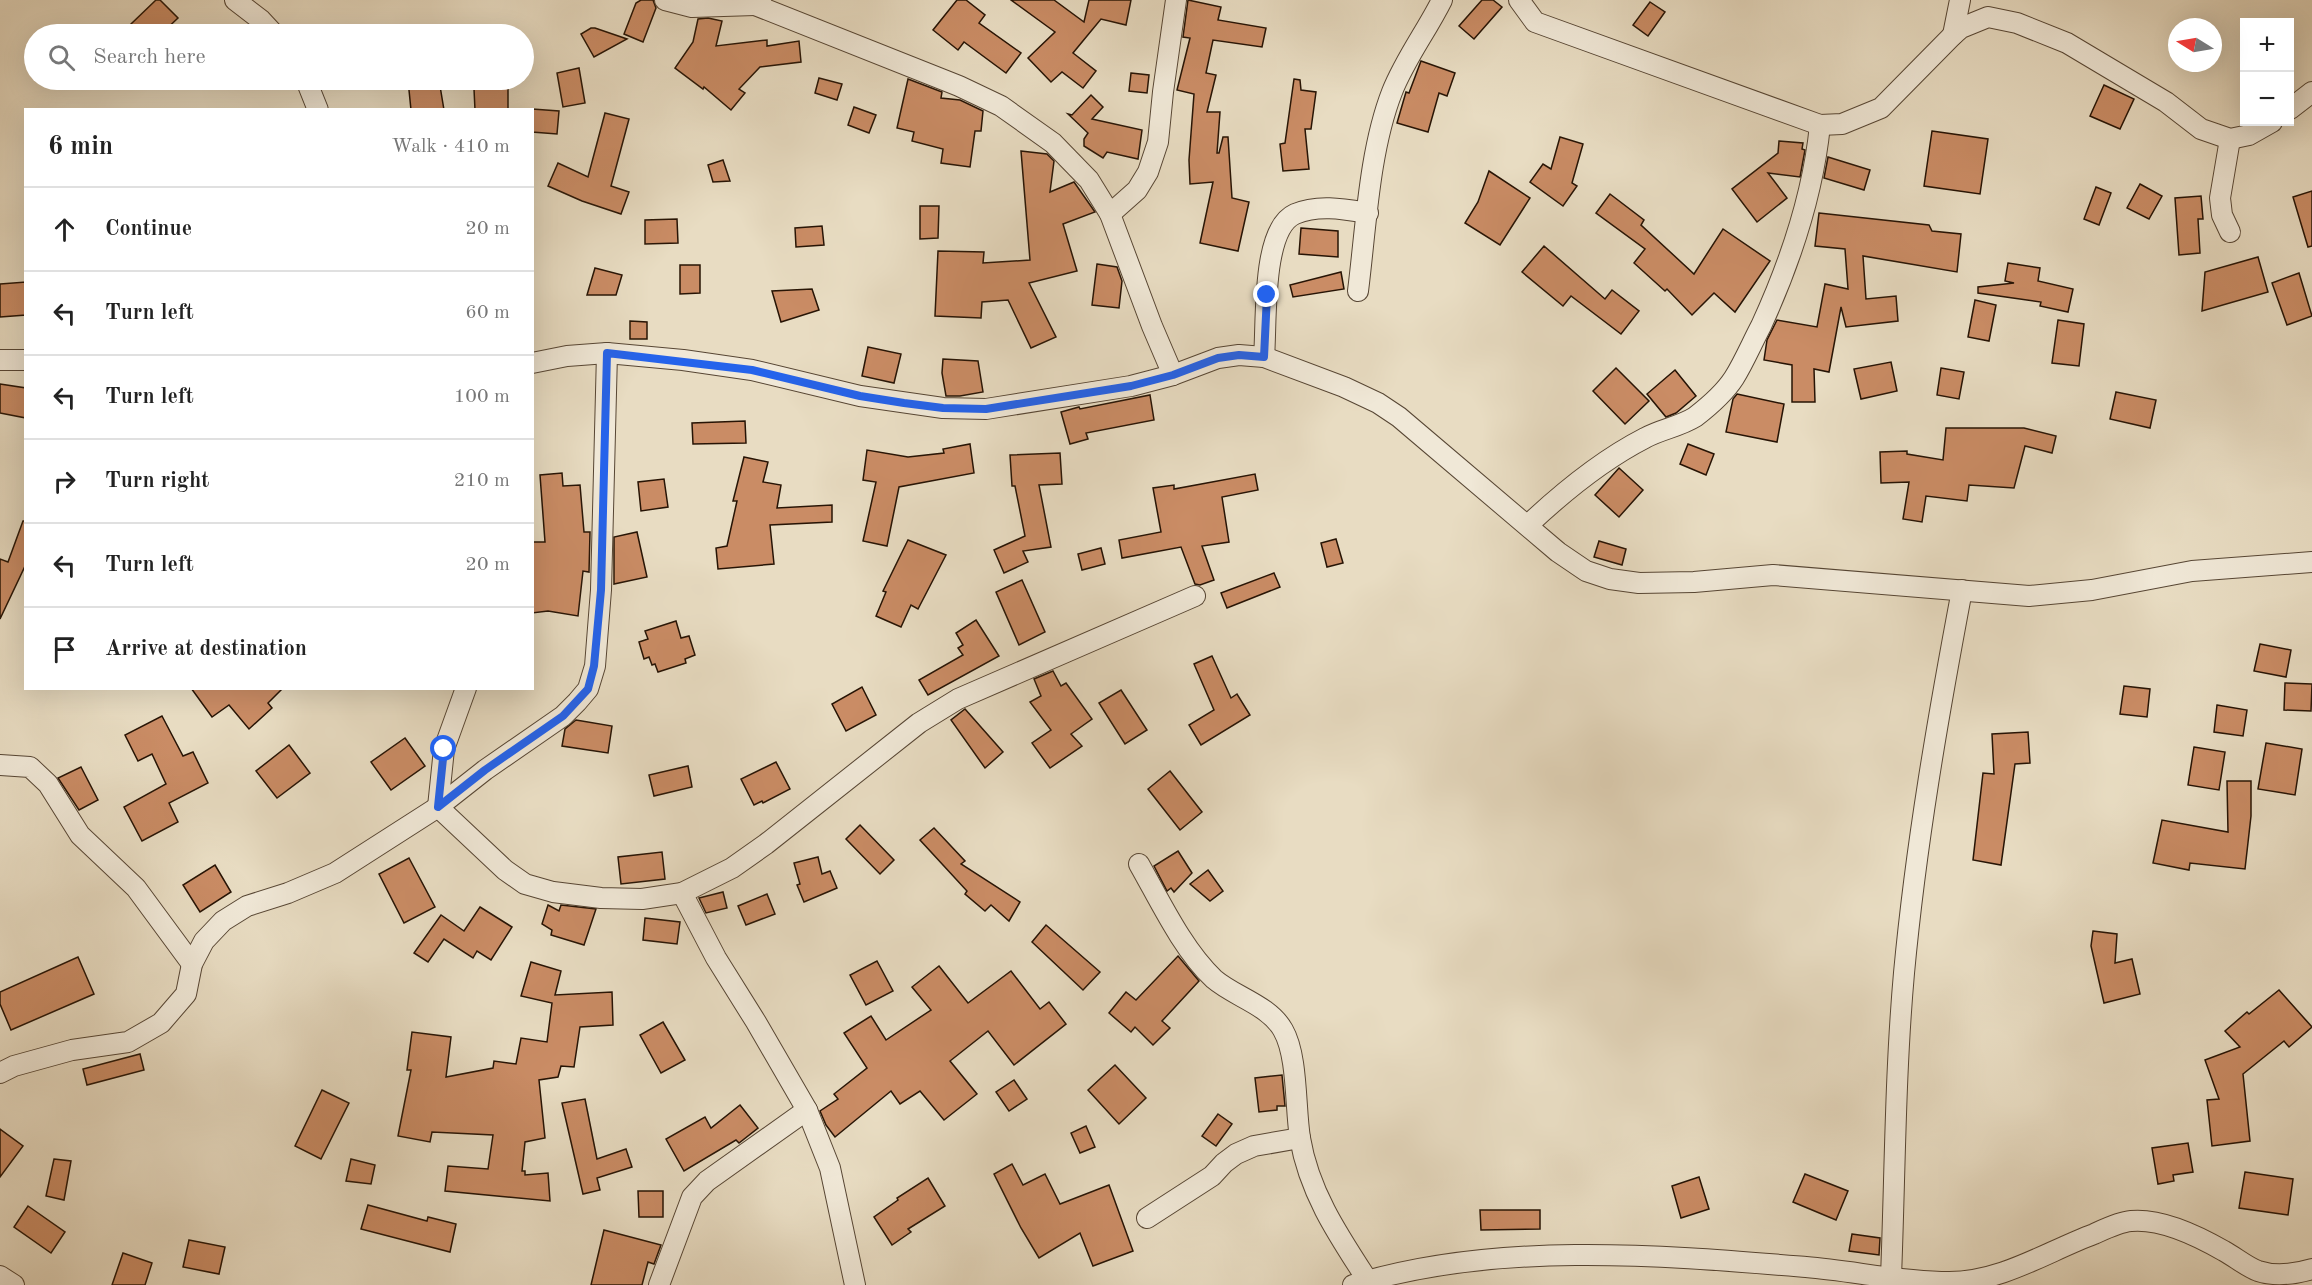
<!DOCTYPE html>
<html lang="en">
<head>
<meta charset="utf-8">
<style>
	body { margin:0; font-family:"Old Standard TT",serif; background:#f2f2f2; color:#222 }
	.controls { position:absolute; right:18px; top:18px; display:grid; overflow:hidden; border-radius:0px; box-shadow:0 6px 24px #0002 }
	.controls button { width:54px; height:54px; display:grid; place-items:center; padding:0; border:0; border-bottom:2px solid #e0e0e0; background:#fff; color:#222; font:30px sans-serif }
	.compass { position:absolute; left:2168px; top:18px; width:54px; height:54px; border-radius:50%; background:#fff; box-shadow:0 6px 24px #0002; rotate:281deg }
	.stop { position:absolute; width:18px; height:18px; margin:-14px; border:4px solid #2563eb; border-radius:50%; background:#fff }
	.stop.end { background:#2563eb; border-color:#fff; box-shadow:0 2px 6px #0008 }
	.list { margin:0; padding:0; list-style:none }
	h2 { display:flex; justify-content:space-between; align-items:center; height:78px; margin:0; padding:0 24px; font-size:26px }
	h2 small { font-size:20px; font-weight:400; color:#767676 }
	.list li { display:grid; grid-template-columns:39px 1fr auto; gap:18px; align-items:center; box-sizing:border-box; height:84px; padding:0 24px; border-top:2px solid #e0e0e0 }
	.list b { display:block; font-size:22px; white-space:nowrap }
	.list em { font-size:20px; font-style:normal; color:#767676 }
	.icon { flex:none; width:33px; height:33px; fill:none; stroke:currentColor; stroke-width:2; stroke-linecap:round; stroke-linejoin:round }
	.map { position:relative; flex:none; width:2312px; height:1285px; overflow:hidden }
	.search { position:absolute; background:#fff; box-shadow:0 6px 24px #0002; left:24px; top:24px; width:510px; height:66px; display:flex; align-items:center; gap:15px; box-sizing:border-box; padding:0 21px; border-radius:33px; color:#767676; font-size:22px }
	.panel { position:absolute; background:#fff; box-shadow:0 6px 24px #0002; left:24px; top:108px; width:510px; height:582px; border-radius:0px }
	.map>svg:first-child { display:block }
	.building { fill:#ca8c65; stroke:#271405; stroke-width:1.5 }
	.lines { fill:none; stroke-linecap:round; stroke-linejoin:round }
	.minor-casing { stroke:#574634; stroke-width:22 }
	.minor { stroke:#f0e8d7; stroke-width:20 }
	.route { stroke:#2563eb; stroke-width:8 }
</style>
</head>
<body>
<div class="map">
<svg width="2312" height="1285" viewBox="0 0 2312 1285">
	<rect width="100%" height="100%" fill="#e8dcc2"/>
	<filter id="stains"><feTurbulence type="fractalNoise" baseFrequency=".00333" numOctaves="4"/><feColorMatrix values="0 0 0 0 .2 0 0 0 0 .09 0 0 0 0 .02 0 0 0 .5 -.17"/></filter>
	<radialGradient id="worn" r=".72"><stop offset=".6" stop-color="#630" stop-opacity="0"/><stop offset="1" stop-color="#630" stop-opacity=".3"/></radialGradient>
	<!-- building -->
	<g class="building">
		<path d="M156,0H160L178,18L161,34H141L131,24Z"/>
		<path d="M641,0H653L656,8L643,42L624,34L636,3Z"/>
		<path d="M957,0H966L985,15L979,23L1021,53L1006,73L964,42L958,50L933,30Z"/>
		<path d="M1011,0H1054L1084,22L1089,0H1131L1126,25L1101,19L1073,53L1096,71L1083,88L1062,72L1051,82L1028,58L1055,32Z"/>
		<path d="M1188,0L1221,7L1218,20L1266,28L1262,47L1213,40L1206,73L1216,75L1207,112H1220L1217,153H1219L1223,137H1228L1232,198L1249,202L1238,251L1200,243L1213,182L1190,184L1189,160L1194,94L1177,90L1190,38L1183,37Z"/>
		<path d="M1482,0H1493L1502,7L1474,39L1459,26Z"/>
		<path d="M1650,2L1665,12L1648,36L1633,25Z"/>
		<path d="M708,18L722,21L716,46L767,40V46L799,41L801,62L760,67L739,89L745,93L731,110L704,87L703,89L675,68L693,42L698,19Z"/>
		<path d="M591,28H595L627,39L594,57L581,34Z"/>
		<path d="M1421,61L1455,73L1447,96L1439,93L1428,132L1397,123L1406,92L1409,93Z"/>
		<path d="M579,68L585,103L563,107L557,73Z"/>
		<path d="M1131,73L1149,75L1147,93L1129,91Z"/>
		<path d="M819,78L842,84L837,100L815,93Z"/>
		<path d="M908,79L942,92L941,98L960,100L983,111L981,131H975L970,167L941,163L943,149L912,141L914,132L897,128Z"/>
		<path d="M1294,79L1300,80L1301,90L1316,92L1311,129H1305L1309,169L1283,171L1280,144L1285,143Z"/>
		<path d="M408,80H439L444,110H411Z"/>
		<path d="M489,80H508V110H475L474,89L489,88Z"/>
		<path d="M2104,85L2134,99L2120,129L2090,116Z"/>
		<path d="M1091,95L1103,107L1092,119L1142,130L1138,159L1107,152L1103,158L1084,146V139L1088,133L1068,114L1072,115Z"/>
		<path d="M854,107L876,115L869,133L848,125Z"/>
		<path d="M532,109L559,111L557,134L532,132Z"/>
		<path d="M605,113L629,119L611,186L629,192L621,214L582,201L548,186L558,163L588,177Z"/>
		<path d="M1932,131L1988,139L1980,194L1924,186Z"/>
		<path d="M1560,137L1583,144L1572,183L1577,186L1563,206L1530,182L1543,164L1551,169Z"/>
		<path d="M1779,141L1803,143L1802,149L1805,150L1800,177L1768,173L1787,198L1757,222L1732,189L1778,153Z"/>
		<path d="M1021,151L1047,154L1054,161L1050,192L1074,182L1095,212L1063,224L1077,271L1029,283L1056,337L1031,348L1008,300L982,302L981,318L935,316L938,251L984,252L983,263L1030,260Z"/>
		<path d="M1828,157L1870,170L1864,190L1824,178Z"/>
		<path d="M723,160L730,181L713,182L708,165Z"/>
		<path d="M1489,171L1530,198L1500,245L1465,223L1478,202Z"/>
		<path d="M2140,184L2162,196L2149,219L2127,208Z"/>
		<path d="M2096,187L2111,193L2099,225L2084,219Z"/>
		<path d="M2312,191V246L2308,247L2293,197Z"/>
		<path d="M1610,194L1644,220L1641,225L1694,274L1723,229L1770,261L1735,312L1714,293L1692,315L1667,289L1665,291L1634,263L1645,249L1596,213Z"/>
		<path d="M2201,196L2203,219H2198L2200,253L2179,255L2175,198Z"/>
		<path d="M920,206H939L938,238L920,239Z"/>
		<path d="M1819,213L1929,225L1932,231L1961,234L1957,272L1863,256L1866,299L1896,296L1898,321L1846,327L1841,307L1829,372L1814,369L1815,402H1792V365L1764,360L1767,340L1777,320L1817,327L1825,284L1848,289L1845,249L1815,246Z"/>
		<path d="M677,219L678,243L645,244V220Z"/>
		<path d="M822,226L824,245L796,247L795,228Z"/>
		<path d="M1301,228L1338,231V257L1299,254Z"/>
		<path d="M1544,246L1605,299L1612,290L1639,311L1621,334L1571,296L1563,306L1522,272Z"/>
		<path d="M2258,257L2268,292L2202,311L2205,272Z"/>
		<path d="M2008,263L2040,268L2038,281L2073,289L2068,312L2040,306L2041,302L1978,293V287L2014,283L2005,281Z"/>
		<path d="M1097,264L1117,267L1122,281L1119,308L1092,305Z"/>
		<path d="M680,265H700V293L680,294Z"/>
		<path d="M595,268L622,275L616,295H587Z"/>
		<path d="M1341,272L1344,289L1293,297L1290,285Z"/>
		<path d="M2299,273L2312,316L2287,325L2272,283Z"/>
		<path d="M26,282V315L0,317V284Z"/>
		<path d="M812,289L819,310L781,322L772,291Z"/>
		<path d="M1975,300L1996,305L1989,341L1968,337Z"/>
		<path d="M2058,320L2084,324L2079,366L2052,363Z"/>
		<path d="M630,321L647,322V339H630Z"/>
		<path d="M868,347L901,354L894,383L862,376Z"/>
		<path d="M943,359L978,361L983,392L960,396H946L942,373Z"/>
		<path d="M1891,362L1897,391L1861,399L1854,369Z"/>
		<path d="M1616,368L1649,401L1625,424L1593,391Z"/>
		<path d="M1941,368L1964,372L1959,399L1937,395Z"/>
		<path d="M1675,370L1696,396L1676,413L1666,417L1647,394Z"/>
		<path d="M0,384L26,388V418L0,413Z"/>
		<path d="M2116,392L2156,400L2150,428L2110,419Z"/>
		<path d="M1737,394L1784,404L1777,442L1726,432L1733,399Z"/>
		<path d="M1150,395L1154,420L1086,433L1088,439L1070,444L1061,412L1079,407L1080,409Z"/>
		<path d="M745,421L746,443L693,444L692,423Z"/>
		<path d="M1946,428H2024L2056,436L2052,453L2025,446L2014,488L1969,485L1967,501L1926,496L1922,522L1903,519L1909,482L1881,483L1880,452L1907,451V454L1943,460Z"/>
		<path d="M970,444L974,473L899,487L887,546L863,541L876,482L863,480L867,450L908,457L944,453L943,449Z"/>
		<path d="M1688,444L1714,454L1706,475L1680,464Z"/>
		<path d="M1060,453L1062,484L1039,485L1051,547L1023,551L1028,562L1004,573L994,550L1025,536L1015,486H1012L1010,455Z"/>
		<path d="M744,457L768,462L763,482L781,485L777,508L832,505V522L770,525L774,564L718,569L716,548L727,546L737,501H733Z"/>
		<path d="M1619,468L1643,490L1619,517L1595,495Z"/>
		<path d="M562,473L563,486L580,485L584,532H590L589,572L583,571L578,616L548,611L532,613V542H545L540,475Z"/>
		<path d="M1255,474L1258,490L1222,497L1229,542L1202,546L1214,580L1200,585L1195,584L1181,547L1122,558L1119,540L1161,532L1153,488L1174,485V489Z"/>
		<path d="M664,479L668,507L641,511L638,482Z"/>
		<path d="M23,521H26V564L0,619V559L8,562Z"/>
		<path d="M637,532L647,577L614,584V537Z"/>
		<path d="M1336,539L1343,563L1327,567L1321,543Z"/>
		<path d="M908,540L946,555L918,609L911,605L901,627L876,616L886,592L883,591Z"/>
		<path d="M1599,541L1626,549L1622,565L1594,557Z"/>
		<path d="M1101,548L1105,564L1082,570L1078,554Z"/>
		<path d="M1274,573L1280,587L1227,608L1221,593Z"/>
		<path d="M1022,580L1045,632L1019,645L996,592Z"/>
		<path d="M976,620L999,656L928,695L919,680L963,655L958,648L963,645L956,633Z"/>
		<path d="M676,621L681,638L689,636L695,655L685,659L686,663L658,672L655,664L652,665L649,657L644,659L639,642L648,639L645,631Z"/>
		<path d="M2260,644L2291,650L2286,677L2254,671Z"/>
		<path d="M1212,656L1231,698L1237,694L1250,715L1201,745L1189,725L1214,710L1194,664Z"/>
		<path d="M1053,671L1061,686L1066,683L1092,719L1071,734L1082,746L1050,768L1032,743L1051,730L1030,702L1041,696L1034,679Z"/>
		<path d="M2285,683L2312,684L2311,711L2284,710Z"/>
		<path d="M2124,686L2150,689L2147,717L2120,714Z"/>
		<path d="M862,687L876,715L846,731L832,704Z"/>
		<path d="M191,688H283L268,703L272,708L249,729L229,705L212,717Z"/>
		<path d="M1121,690L1147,730L1125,744L1099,703Z"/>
		<path d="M2217,705L2247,710L2243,736L2214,732Z"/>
		<path d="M965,709L1003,752L985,768L951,720Z"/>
		<path d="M162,716L183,756L193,752L208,783L169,803L178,822L142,841L124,807L166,784L152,754L138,761L125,735Z"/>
		<path d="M576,720L612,726L608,753L562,746L565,729Z"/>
		<path d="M2028,732L2030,763L2015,764L2001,865L1973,860L1983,773L1994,774L1992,734Z"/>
		<path d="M405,738L425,766L391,790L371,762Z"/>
		<path d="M2266,743L2302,749L2295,795L2258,789Z"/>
		<path d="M289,745L310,773L277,798L256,771Z"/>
		<path d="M2194,747L2225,752L2219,790L2188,785Z"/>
		<path d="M776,762L790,789L763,803L762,801L754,805L741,779Z"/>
		<path d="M688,766L692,787L654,796L649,775Z"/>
		<path d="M81,767L98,800L79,810L58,778Z"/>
		<path d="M1170,771L1202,812L1180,830L1148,789Z"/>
		<path d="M2227,781H2251V816L2245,869L2190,863L2189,870L2153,863L2162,820L2228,832Z"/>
		<path d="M860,825L894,860L880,874L846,839Z"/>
		<path d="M934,828L965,861L961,864L1020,902L1009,921L991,905L985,911L965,894L967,891L920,840Z"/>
		<path d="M1178,851L1192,873L1174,892L1171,888L1167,891L1154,866Z"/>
		<path d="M662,852L665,879L621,884L618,857Z"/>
		<path d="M818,857L822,874L830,871L837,888L804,902L797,885L800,884L794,863Z"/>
		<path d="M409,858L435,907L404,923L379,874Z"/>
		<path d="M215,865L231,892L200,912L183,885Z"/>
		<path d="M1208,870L1223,891L1210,901L1190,884Z"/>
		<path d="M723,892L727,908L706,913L699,898Z"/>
		<path d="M767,894L775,914L746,925L738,906Z"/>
		<path d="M548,905L559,911L561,905L596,909L584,945L551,935L552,930L542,924Z"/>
		<path d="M480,907L512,927L491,960L477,951L473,958L444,939L428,962L414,953L441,915L464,931Z"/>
		<path d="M645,918L680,922L677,944L643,940Z"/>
		<path d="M1046,925L1100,972L1083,990L1032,942Z"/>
		<path d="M2093,931L2117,934L2115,963L2132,959L2140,994L2104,1003L2091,946Z"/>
		<path d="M1178,956L1199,981L1162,1021L1170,1028L1153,1045L1135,1027L1131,1032L1109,1013L1126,992L1136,1000Z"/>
		<path d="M78,957L94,994L11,1030L0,1004V992Z"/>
		<path d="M877,961L893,991L866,1005L850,975Z"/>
		<path d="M531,962L561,971L555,995L612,992L613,1025L580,1027L574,1067L561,1066L558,1077L539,1080L545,1138L525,1142L522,1171H525V1175L548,1173L550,1201L445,1191L448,1166L488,1169L493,1135L432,1132L430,1142L398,1136L411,1070H407L412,1032L451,1037L446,1077L493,1068L494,1061L516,1064L521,1038L547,1042L552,1003L521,996Z"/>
		<path d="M939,966L968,1003L1011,971L1040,1009L1049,1002L1066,1024L1014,1065L988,1031L950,1061L977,1094L944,1120L920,1091L900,1104L891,1091L835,1137L826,1125L820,1111L838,1099L834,1094L867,1068L844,1033L871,1016L886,1040L931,1010L912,987Z"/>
		<path d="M2279,990L2312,1027L2289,1047L2284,1041L2243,1074L2250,1141L2212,1146L2207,1100L2219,1099L2205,1060L2240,1047L2225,1031L2247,1012L2249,1014Z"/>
		<path d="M663,1022L685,1060L661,1073L640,1035Z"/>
		<path d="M140,1054L144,1070L87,1085L83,1069Z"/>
		<path d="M1115,1065L1146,1098L1119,1124L1088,1090Z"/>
		<path d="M1282,1075L1285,1106H1277V1110L1259,1112L1255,1078Z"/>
		<path d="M1014,1080L1027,1099L1009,1111L996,1092Z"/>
		<path d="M322,1090L349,1103L321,1159L295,1146Z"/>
		<path d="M585,1099L597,1159L626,1149L632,1167L597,1178L600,1190L583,1194L562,1103Z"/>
		<path d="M740,1105L758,1128L739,1143L736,1140L684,1171L666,1139L705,1117L711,1128Z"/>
		<path d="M1218,1114L1232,1124L1216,1146L1202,1136Z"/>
		<path d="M1086,1126L1095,1147L1080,1153L1071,1133Z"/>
		<path d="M0,1129L23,1146L0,1177Z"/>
		<path d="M2188,1143L2193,1172L2173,1175L2174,1181L2158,1184L2152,1148Z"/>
		<path d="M54,1159L71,1161L64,1200L46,1196Z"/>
		<path d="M351,1159L375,1165L371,1184L346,1181Z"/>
		<path d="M1012,1164L1023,1185L1045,1174L1060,1204L1109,1185L1133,1251L1093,1266L1080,1233L1039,1258L1021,1228L994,1174Z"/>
		<path d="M2245,1172L2293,1179L2288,1215L2239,1208Z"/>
		<path d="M1805,1174L1848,1191L1836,1220L1793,1202Z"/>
		<path d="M1699,1177L1709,1209L1681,1218L1672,1186Z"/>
		<path d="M928,1178L945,1206L908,1229L911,1232L892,1245L874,1217L898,1200L897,1198Z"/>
		<path d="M638,1191H663V1217H639Z"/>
		<path d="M368,1205L427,1221L428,1217L456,1224L450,1252L361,1229Z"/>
		<path d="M28,1206L65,1232L51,1253L14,1227Z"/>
		<path d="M1480,1210H1540V1229L1481,1230Z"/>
		<path d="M604,1230L661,1245L654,1264L648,1262L642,1285H591Z"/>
		<path d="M1852,1234L1880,1238L1879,1255L1849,1251Z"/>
		<path d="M189,1240L225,1247L219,1274L183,1267Z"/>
		<path d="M123,1253L152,1263L145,1285H112Z"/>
	</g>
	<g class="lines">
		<!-- minor casing -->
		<g class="minor-casing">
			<g id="minor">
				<path d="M235,0L261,20L274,34"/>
				<path d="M665,0L692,7L755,5L761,0"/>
				<path d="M1519,0L1535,22L1820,125L1842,124L1881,108L1953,35L1961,28L1988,17L2017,23L2067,43L2166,102L2201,129L2230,139L2249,135L2272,122"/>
				<path d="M755,5L959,86L1001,106L1053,143L1089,180L1110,214L1152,326L1173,375"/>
				<path d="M1953,35L1960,0"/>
				<path d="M306,80L318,110"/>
				<path d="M2290,109L2312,92"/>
				<path d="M1110,214L1137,190L1148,172L1158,142L1163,92L1176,0"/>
				<path d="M2230,232L2222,215L2220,198L2230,139"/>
				<path d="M1358,291C1366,228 1369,151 1392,92C1405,59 1426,32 1442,0"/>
				<path d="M1264,357C1267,324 1261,229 1295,214C1318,204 1344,209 1368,213"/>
				<path d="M0,360H26"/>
				<path d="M532,363L567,356L607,353L683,360L752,370L860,396L943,408L986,409L1131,386L1173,375L1218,358L1239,355L1264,357L1344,387L1378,403L1399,417L1558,552L1586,571L1610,579L1639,583L1694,582L1773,575L2029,596L2092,590L2192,571L2312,562"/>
				<path d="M1528,525C1563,492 1602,460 1645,438C1661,429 1679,427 1695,417C1708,407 1725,392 1734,378C1744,362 1752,343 1761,326C1790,263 1813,195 1820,125"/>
				<path d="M466,688L444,749L438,807L505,870L525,884L553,892L601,898L642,899L682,893L732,868L766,844L919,723L958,699L1195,596"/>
				<path d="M0,765L30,767L48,784L80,835L136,888L192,964"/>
				<path d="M1139,864C1160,901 1183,950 1214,979C1235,997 1269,1005 1283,1030C1298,1056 1295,1107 1300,1138C1309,1192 1338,1235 1368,1281"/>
				<path d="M682,893L716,958L756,1022L807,1110L830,1168L855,1285"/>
				<path d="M0,1073L14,1066L72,1050L128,1042L161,1023L186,994L192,964L204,941L223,921L247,906L288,893L335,873L438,807L485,770L563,716L577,702L588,689L595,666L601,590L607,353"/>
				<path d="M1147,1218L1212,1176L1224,1163L1236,1154L1254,1146L1300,1138"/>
				<path d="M0,1276L14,1285"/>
				<path d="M1891,1277C1895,1176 1895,1074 1904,973C1916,844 1938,717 1962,590"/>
				<path d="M659,1285L692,1197L707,1181L807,1110"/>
				<path d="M1353,1285C1497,1241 1659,1255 1806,1267C1854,1271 1901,1282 1949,1282C2002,1282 2046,1252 2094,1234C2105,1229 2119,1222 2131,1221C2162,1218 2198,1236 2224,1251C2235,1257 2247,1267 2258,1271C2276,1277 2295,1274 2312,1269"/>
			</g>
		</g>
		<!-- minor -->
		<use href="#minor" class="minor"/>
	</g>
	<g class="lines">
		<!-- route -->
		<path class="route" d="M444,749L438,807L485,770L563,716L588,689L594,666L601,590L607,353L752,370L860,396L904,403L943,408L986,409L1131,386L1173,375L1218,358L1239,355L1264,357L1267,295"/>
	</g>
	<rect width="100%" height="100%" filter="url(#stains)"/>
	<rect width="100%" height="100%" fill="url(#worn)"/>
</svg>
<div class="controls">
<button>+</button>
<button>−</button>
</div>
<svg class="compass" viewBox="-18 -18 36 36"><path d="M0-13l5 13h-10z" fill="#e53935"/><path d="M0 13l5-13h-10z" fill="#767676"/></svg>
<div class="stop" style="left:444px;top:749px"></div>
<div class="stop end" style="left:1267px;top:295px"></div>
<div class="search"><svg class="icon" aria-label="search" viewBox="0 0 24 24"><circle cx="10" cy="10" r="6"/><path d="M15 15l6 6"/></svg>Search here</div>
<section class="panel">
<h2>6 min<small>Walk · 410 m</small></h2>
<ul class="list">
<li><svg class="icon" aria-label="ahead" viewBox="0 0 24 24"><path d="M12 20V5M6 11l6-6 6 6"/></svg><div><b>Continue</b></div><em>20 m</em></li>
<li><svg class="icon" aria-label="left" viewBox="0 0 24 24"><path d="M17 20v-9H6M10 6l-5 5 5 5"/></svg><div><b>Turn left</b></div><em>60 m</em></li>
<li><svg class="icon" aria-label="left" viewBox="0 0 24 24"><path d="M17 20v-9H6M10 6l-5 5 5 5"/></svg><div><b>Turn left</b></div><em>100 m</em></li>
<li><svg class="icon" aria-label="right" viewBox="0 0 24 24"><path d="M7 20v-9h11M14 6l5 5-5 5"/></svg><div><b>Turn right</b></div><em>210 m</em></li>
<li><svg class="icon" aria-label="left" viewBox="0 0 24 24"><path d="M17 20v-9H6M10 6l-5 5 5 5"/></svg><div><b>Turn left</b></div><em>20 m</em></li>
<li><svg class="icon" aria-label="arrive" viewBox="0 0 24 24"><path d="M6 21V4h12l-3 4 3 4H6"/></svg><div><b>Arrive at destination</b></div></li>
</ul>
</section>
</div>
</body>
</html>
